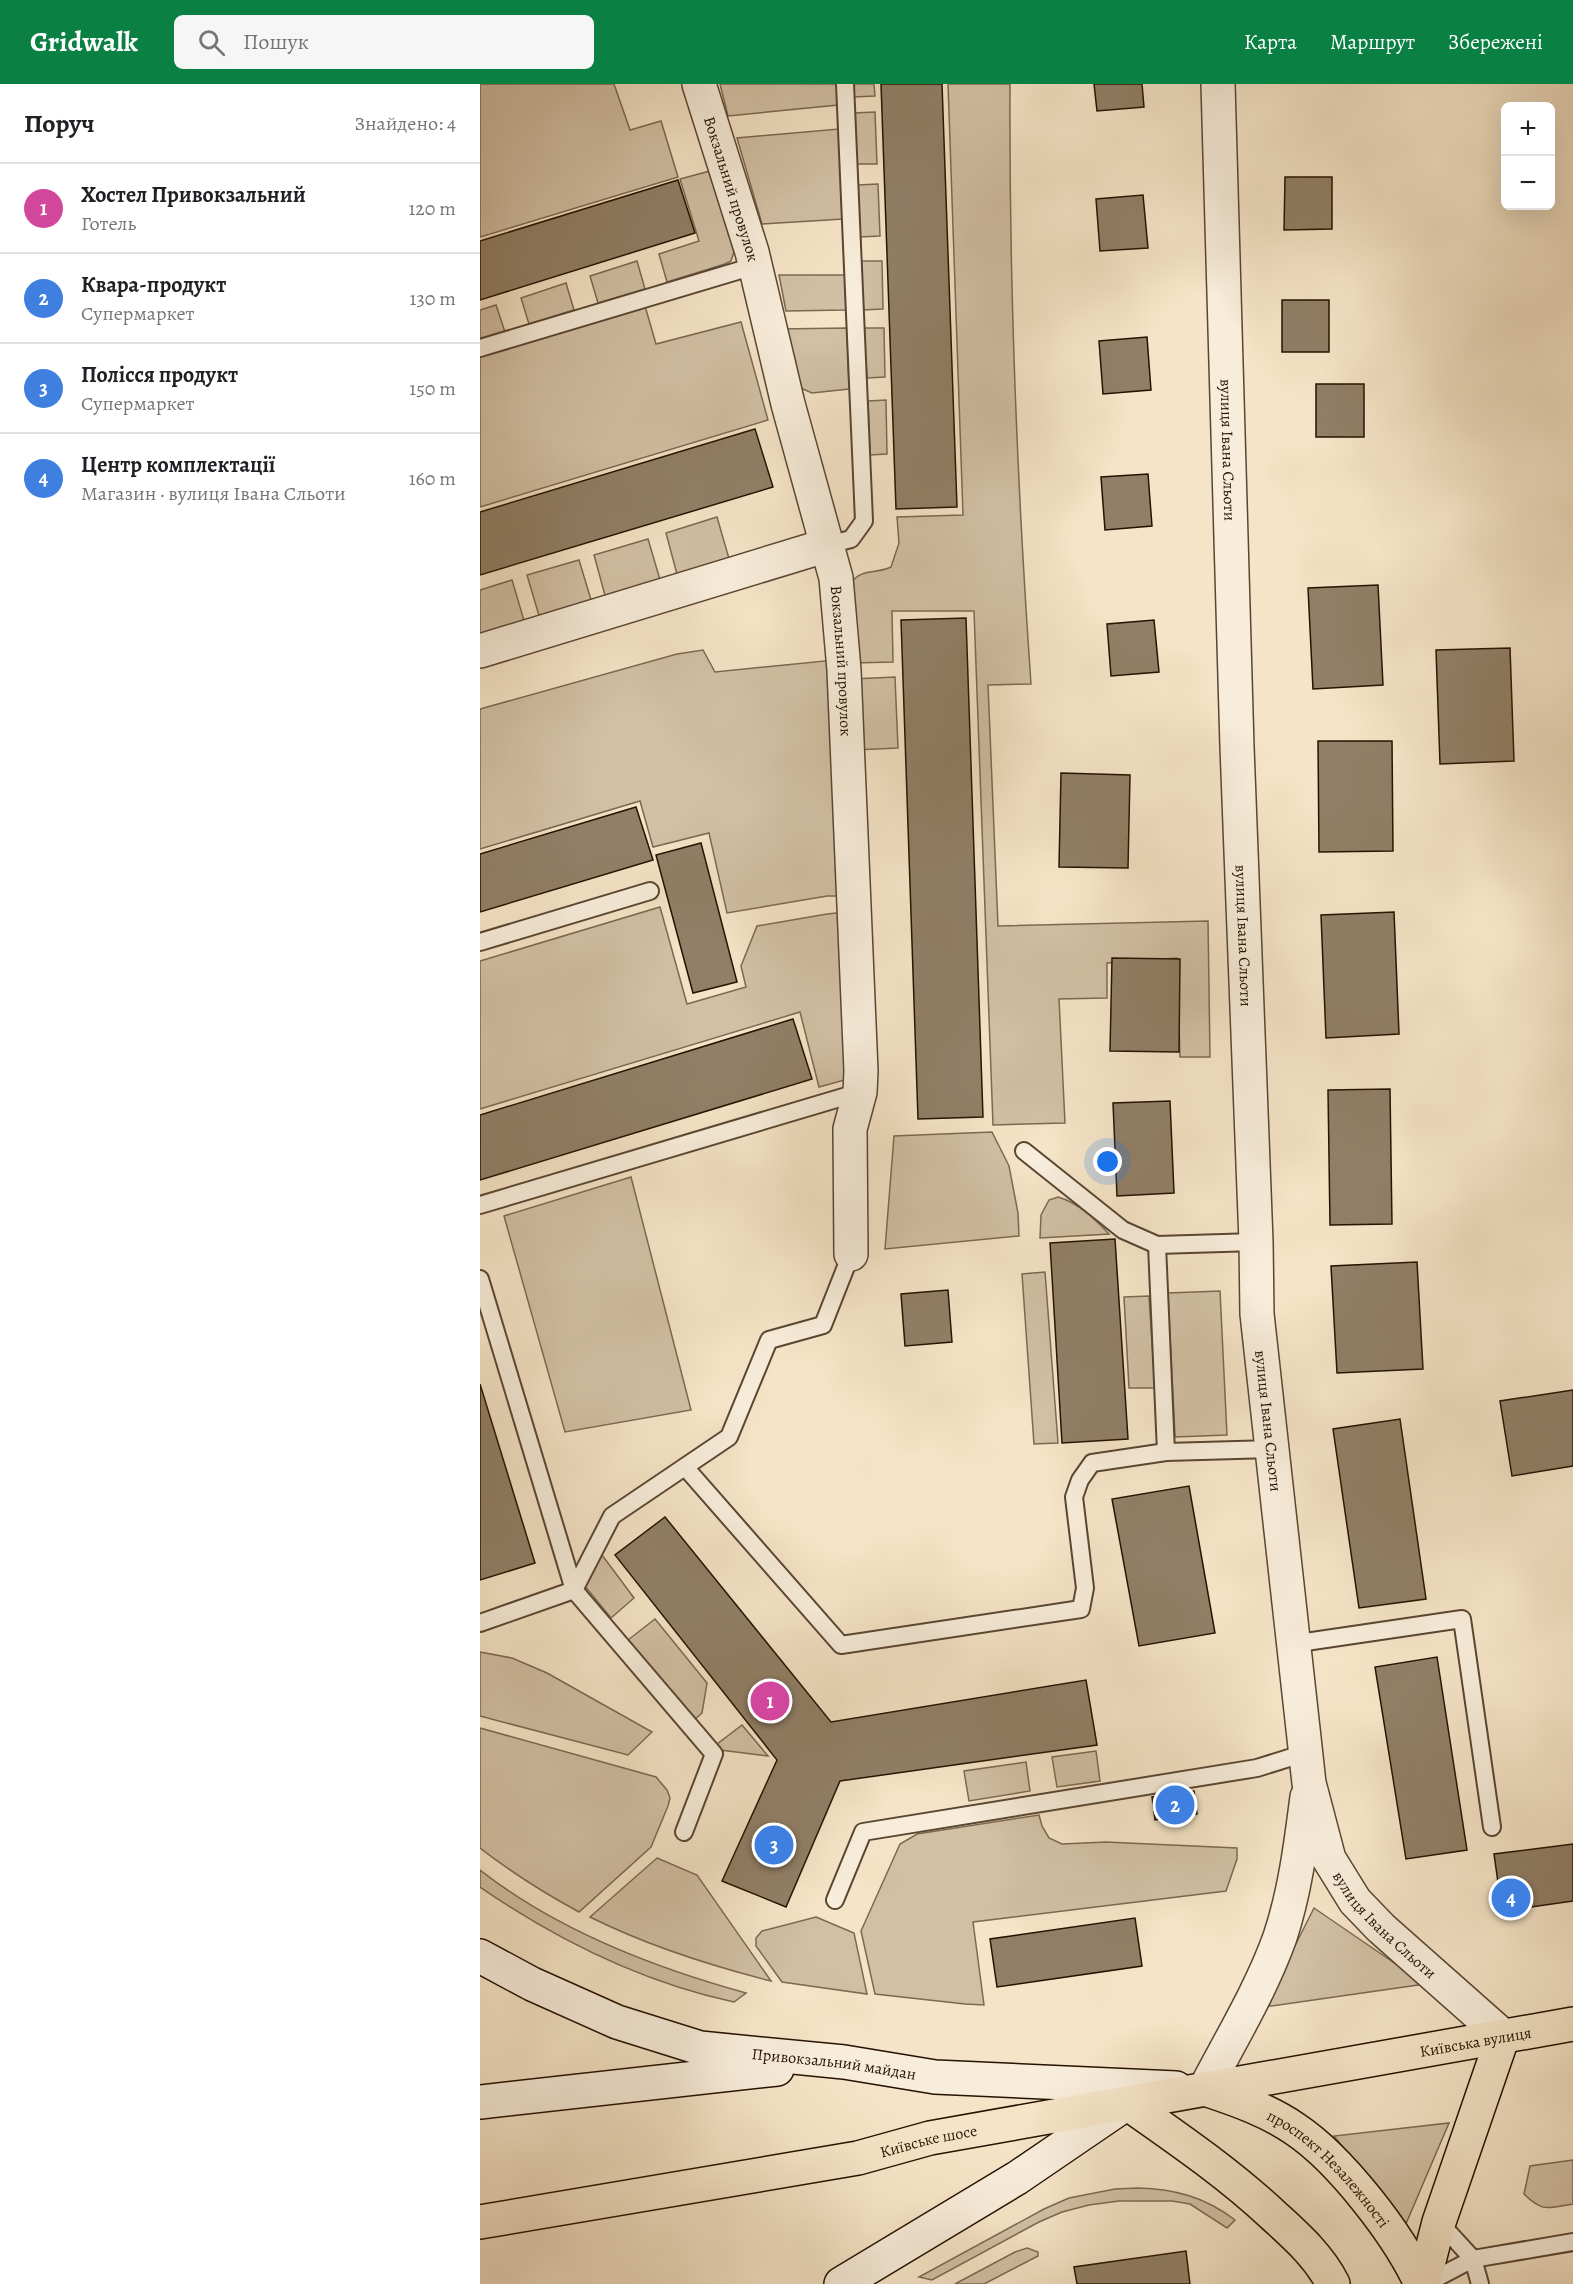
<!DOCTYPE html>
<html lang="uk">
<head>
<meta charset="utf-8">
<style>
	body { margin:0; font-family:Alegreya,serif; background:#f6f6f6; color:#202124 }
	.controls { position:absolute; right:18px; top:18px; display:grid; overflow:hidden; border-radius:9px; box-shadow:0 6px 24px #0002 }
	.controls button { width:54px; height:54px; display:grid; place-items:center; padding:0; border:0; border-bottom:2px solid #e0e0e0; background:#fff; color:#202124; font:30px sans-serif }
	.you { position:absolute; left:628px; top:1078px; width:21px; height:21px; margin:-15px; border:4px solid #fff; border-radius:50%; background:#1a73e8; box-shadow:0 0 0 9px #1a73e833 }
	.badge { display:grid; place-items:center; width:39px; height:39px; border-radius:50%; background:#0b8043; color:#fff; font-size:20px; font-weight:700 }
	.pin { position:absolute; translate:-50% -50%; border:3px solid #fff; box-shadow:0 2px 6px #0006 }
	.list { margin:0; padding:0; list-style:none }
	h2 { display:flex; justify-content:space-between; align-items:center; height:78px; margin:0; padding:0 24px; font-size:26px }
	h2 small { font-size:20px; font-weight:400; color:#757577 }
	.list li { display:grid; grid-template-columns:39px 1fr auto; gap:18px; align-items:center; box-sizing:border-box; height:90px; padding:0 24px; border-top:2px solid #e0e0e0 }
	.list b { display:block; font-size:22px; white-space:nowrap }
	.list p { margin:0; font-size:20px; white-space:nowrap; color:#757577 }
	.list em { font-size:20px; font-style:normal; color:#757577 }
	.icon { flex:none; width:33px; height:33px; fill:none; stroke:currentColor; stroke-width:2; stroke-linecap:round; stroke-linejoin:round }
	.map { position:relative; flex:none; width:1093px; height:2200px; overflow:hidden }
	header { display:flex; align-items:center; gap:36px; box-sizing:border-box; height:84px; padding:0 30px; background:#0b8043; color:#fff }
	header strong { font-size:28px }
	nav { display:flex; gap:33px; margin-inline-start:auto; font-size:21px }
	.search { width:420px; height:54px; background:#f6f6f6; display:flex; align-items:center; gap:15px; box-sizing:border-box; padding:0 21px; border-radius:9px; color:#757577; font-size:22px }
	main { display:flex }
	aside { flex:1; background:#fff }
	.map>svg:first-child { display:block }
	.green { fill:#d2c0a5; stroke:#7c6952; stroke-width:1.5 }
	.building { fill:#917f67; stroke:#251200; stroke-width:1.5 }
	.lines { fill:none; stroke-linecap:round; stroke-linejoin:round }
	.service-casing { stroke:#594632; stroke-width:20 }
	.minor-casing { stroke:#594632; stroke-width:36 }
	.tertiary-casing { stroke:#594632; stroke-width:36 }
	.secondary-casing { stroke:#251200; stroke-width:36 }
	.primary-casing { stroke:#251200; stroke-width:36 }
	.service { stroke:#f8eddb; stroke-width:16 }
	.minor { stroke:#f8eddb; stroke-width:33 }
	.tertiary { stroke:#f8eddb; stroke-width:33 }
	.secondary { stroke:#f8eddb; stroke-width:33 }
	.primary { stroke:#f5e4c7; stroke-width:33 }
	.labels { text-anchor:middle; stroke-width:6; stroke-linejoin:round; paint-order:stroke }
	.street-label { font-size:16px; fill:#251200; stroke:#f8eddb }
</style>
</head>
<body>
<header>
<strong>Gridwalk</strong>
<div class="search"><svg class="icon" aria-label="search" viewBox="0 0 24 24"><circle cx="10" cy="10" r="6"/><path d="M15 15l6 6"/></svg>Пошук</div>
<nav><a>Карта</a><a>Маршрут</a><a>Збережені</a></nav>
</header>
<main>
<aside>
<h2>Поруч<small>Знайдено: 4</small></h2>
<ul class="list">
<li><span class="badge" style="background:#d1479c">1</span><div><b>Хостел Привокзальний</b><p>Готель</p></div><em>120 m</em></li>
<li><span class="badge" style="background:#3f7fe0">2</span><div><b>Квара-продукт</b><p>Супермаркет</p></div><em>130 m</em></li>
<li><span class="badge" style="background:#3f7fe0">3</span><div><b>Полісся продукт</b><p>Супермаркет</p></div><em>150 m</em></li>
<li><span class="badge" style="background:#3f7fe0">4</span><div><b>Центр комплектації</b><p>Магазин · вулиця Івана Сльоти</p></div><em>160 m</em></li>
</ul>
</aside>
<div class="map">
<svg width="1093" height="2200" viewBox="0 0 1093 2200">
	<rect width="100%" height="100%" fill="#f5e4c7"/>
	<filter id="stains"><feTurbulence type="fractalNoise" baseFrequency=".00333" numOctaves="4"/><feColorMatrix values="0 0 0 0 .2 0 0 0 0 .09 0 0 0 0 .02 0 0 0 .5 -.17"/></filter>
	<radialGradient id="worn" r=".72"><stop offset=".6" stop-color="#630" stop-opacity="0"/><stop offset="1" stop-color="#630" stop-opacity=".3"/></radialGradient>
	<!-- green -->
	<g class="green">
		<path d="M0,0H134L150,46L181,37L198,93L0,153Z"/>
		<path d="M240,0H357L358,21L248,32Z"/>
		<path d="M373,0H394L395,12L373,13Z"/>
		<path d="M468,0H530C529,200 537,400 551,600L508,601L518,842L728,837L730,973H700L697,874L627,879V914L579,915L585,1039L513,1041L494,527H412L413,578L373,579L371,499C381,484 397,490 411,483L419,459L417,433L483,431Z"/>
		<path d="M395,28L397,80H377L374,29Z"/>
		<path d="M359,45L363,135L282,140L257,54Z"/>
		<path d="M230,87L254,168L251,177L245,180L187,198L179,170L219,157L200,95Z"/>
		<path d="M398,100L400,152L380,153L378,101Z"/>
		<path d="M157,177L165,205L118,219L110,192Z"/>
		<path d="M381,177H402L403,225L383,226Z"/>
		<path d="M299,191H365L366,226L306,227Z"/>
		<path d="M86,199L94,226L49,240L41,214Z"/>
		<path d="M16,221L25,248L0,255V226Z"/>
		<path d="M165,222L176,260L261,238L288,336L0,423V272Z"/>
		<path d="M367,244L369,305L332,309L316,302L299,245Z"/>
		<path d="M384,244H404L405,293L387,294Z"/>
		<path d="M406,316L407,370L390,371L388,317Z"/>
		<path d="M237,433L250,478L198,494L186,449Z"/>
		<path d="M168,455L181,499L126,515L114,471Z"/>
		<path d="M99,476L112,519L60,535L47,491Z"/>
		<path d="M32,496L45,540L0,554V506Z"/>
		<path d="M223,566L235,588L355,576L365,812H347L247,829L229,749L173,763L160,717L0,765V625L197,570Z"/>
		<path d="M415,593L418,664L374,666L372,595Z"/>
		<path d="M180,823L207,920L266,903L261,882L277,842L347,830L365,828L372,994L339,1003L320,928L0,1025V877Z"/>
		<path d="M512,1048L529,1082L538,1129L539,1152L405,1165L414,1052Z"/>
		<path d="M151,1093L211,1326L85,1348L24,1132Z"/>
		<path d="M578,1113C599,1119 615,1135 629,1150L560,1154L561,1131L569,1116Z"/>
		<path d="M565,1188L578,1359L554,1360L542,1190Z"/>
		<path d="M740,1207L747,1351L695,1353L688,1209Z"/>
		<path d="M669,1212L675,1304H649L644,1213Z"/>
		<path d="M122,1471L154,1514L131,1534L104,1501Z"/>
		<path d="M175,1535L227,1599L222,1629L214,1636L148,1556Z"/>
		<path d="M0,1568L32,1574L67,1589L172,1648L148,1671L0,1632Z"/>
		<path d="M262,1641L288,1672L240,1666L236,1661Z"/>
		<path d="M0,1644L176,1693L187,1706L190,1714L188,1722L171,1763L99,1828C64,1809 31,1788 0,1764Z"/>
		<path d="M616,1667L620,1697L577,1703L572,1673Z"/>
		<path d="M546,1678L550,1707L489,1717L484,1687Z"/>
		<path d="M559,1731L562,1742L569,1754L582,1760L626,1758L757,1764V1775L746,1807L493,1838L504,1921L485,1920L395,1910L381,1847L420,1760L437,1750Z"/>
		<path d="M177,1774L217,1791L291,1897C228,1881 168,1862 110,1833Z"/>
		<path d="M0,1786C75,1845 175,1884 266,1909L254,1918C162,1898 77,1856 0,1803Z"/>
		<path d="M834,1824L945,1900L784,1923Z"/>
		<path d="M336,1833L374,1849L387,1910L302,1898L276,1862V1854L282,1847Z"/>
		<path d="M969,2039L925,2142L854,2052Z"/>
		<path d="M1093,2076V2120C1068,2124 1063,2129 1044,2110L1050,2082Z"/>
		<path d="M658,2104C695,2105 725,2113 755,2136L747,2144L710,2120L692,2117H639L609,2121L582,2128L559,2138L452,2196L439,2193L564,2125L589,2114L635,2105Z"/>
		<path d="M547,2164L558,2168V2172L504,2200H475L535,2168Z"/>
	</g>
	<!-- building -->
	<g class="building">
		<path d="M401,0H462L477,423L416,425Z"/>
		<path d="M614,0H662L664,23L617,27Z"/>
		<path d="M805,93H852V145L804,146Z"/>
		<path d="M198,96L215,149L0,216V157Z"/>
		<path d="M663,111L668,164L620,167L616,115Z"/>
		<rect x="802" y="216" width="47" height="52"/>
		<path d="M667,253L671,306L623,310L619,257Z"/>
		<rect x="836" y="300" width="48" height="53"/>
		<path d="M275,345L293,403L0,491V428Z"/>
		<path d="M668,390L672,442L625,446L621,393Z"/>
		<path d="M898,501L903,601L833,605L828,504Z"/>
		<path d="M486,534L503,1033L438,1035L421,536Z"/>
		<path d="M674,536L679,588L631,592L627,540Z"/>
		<path d="M1030,564L1034,677L960,680L956,566Z"/>
		<path d="M838,657H912L913,767L839,768Z"/>
		<path d="M581,689L650,691L648,784L579,783Z"/>
		<path d="M156,723L173,776L0,828V770Z"/>
		<path d="M221,759L257,898L213,909L176,771Z"/>
		<path d="M914,828L919,950L846,954L841,831Z"/>
		<path d="M632,874L700,875L699,968L630,967Z"/>
		<path d="M313,935L332,995L0,1096V1031Z"/>
		<path d="M910,1005L912,1140L850,1141L848,1006Z"/>
		<path d="M690,1017L694,1109L637,1112L633,1019Z"/>
		<path d="M635,1155L648,1355L582,1359L570,1159Z"/>
		<path d="M937,1178L943,1285L857,1289L851,1182Z"/>
		<path d="M468,1206L472,1258L425,1262L421,1210Z"/>
		<path d="M0,1300L55,1479L0,1496Z"/>
		<path d="M1093,1306V1382L1032,1392L1020,1317Z"/>
		<path d="M920,1335L946,1515L879,1524L853,1345Z"/>
		<path d="M709,1402L735,1549L659,1562L632,1415Z"/>
		<path d="M185,1433L351,1638L606,1596L617,1661L360,1697L306,1823L242,1797L297,1676L135,1471Z"/>
		<path d="M957,1573L987,1766L926,1775L895,1583Z"/>
		<path d="M714,1707L717,1730L675,1736L672,1713Z"/>
		<path d="M1093,1760V1817L1022,1827L1014,1770Z"/>
		<path d="M655,1834L662,1882L517,1903L510,1855Z"/>
		<path d="M706,2167L710,2200H597L594,2183Z"/>
	</g>
	<g class="lines">
		<!-- service casing -->
		<g class="service-casing">
			<g id="service">
				<path d="M0,264L274,182"/>
				<path d="M348,461L371,455L384,437L365,0"/>
				<path d="M0,858L170,807"/>
				<path d="M544,1067L643,1146L677,1161L776,1158"/>
				<path d="M0,1121L380,1008"/>
				<path d="M677,1161L686,1368"/>
				<path d="M0,1195L94,1506L234,1670L204,1748"/>
				<path d="M205,1383L361,1561L601,1525L605,1504L594,1413L600,1396L612,1379L686,1368L792,1365"/>
				<path d="M0,1539L94,1506L132,1432L249,1353L289,1256L343,1241L371,1170"/>
				<path d="M812,1560L982,1535L1012,1743"/>
				<path d="M355,1816L383,1748L777,1684L825,1669"/>
				<path d="M959,2138L993,2175L1000,2200"/>
				<path d="M945,2200L993,2175L1093,2158"/>
			</g>
		</g>
		<!-- minor casing -->
		<g class="minor-casing">
			<g id="minor">
				<path id="s1" d="M219,0L272,168L308,320L356,494L364,586L381,987L380,1008L370,1045L371,1170"/>
				<path d="M0,567L348,461"/>
			</g>
		</g>
		<!-- tertiary casing -->
		<g class="tertiary-casing">
			<g id="tertiary">
				<path id="s2" d="M738,0L757,663L776,1158L777,1230L829,1699L849,1775L875,1817L901,1844L1023,1952"/>
				<path d="M725,2005C751,1955 781,1906 800,1853C815,1808 821,1760 827,1713"/>
			</g>
		</g>
		<!-- secondary casing -->
		<g class="secondary-casing">
			<g id="secondary">
				<path id="s3" d="M0,1872L52,1900L137,1938L220,1964L364,1978L455,1993L696,2004"/>
				<path d="M0,2018L297,1985"/>
				<path d="M361,2200L537,2094L647,2019"/>
			</g>
		</g>
		<!-- primary casing -->
		<g class="primary-casing">
			<g id="primary">
				<path id="s4" d="M728,2006C758,2016 789,2027 815,2045C860,2075 919,2151 941,2200"/>
				<path d="M647,2019C697,2054 748,2089 793,2131C816,2152 839,2172 853,2200"/>
				<path id="s5" d="M0,2138L378,2074L450,2054L1093,1940"/>
				<path d="M943,2200L959,2138L1023,1952"/>
			</g>
		</g>
		<!-- service -->
		<use href="#service" class="service"/>
		<!-- minor -->
		<use href="#minor" class="minor"/>
		<!-- tertiary -->
		<use href="#tertiary" class="tertiary"/>
		<!-- secondary -->
		<use href="#secondary" class="secondary"/>
		<!-- primary -->
		<use href="#primary" class="primary"/>
	</g>
	<g class="labels">
		<!-- street labels -->
		<g class="street-label">
			<text dy="6" stroke="none"><textPath href="#s1" startOffset="110">Вокзальний провулок</textPath></text>
			<text dy="6" stroke="none"><textPath href="#s2" startOffset="366">вулиця Івана Сльоти</textPath></text>
			<text dy="6" stroke="none"><textPath href="#s1" startOffset="596">Вокзальний провулок</textPath></text>
			<text dy="6" stroke="none"><textPath href="#s2" startOffset="852">вулиця Івана Сльоти</textPath></text>
			<text dy="6" stroke="none"><textPath href="#s2" startOffset="1338">вулиця Івана Сльоти</textPath></text>
			<text dy="6" stroke="none"><textPath href="#s2" startOffset="1868">вулиця Івана Сльоти</textPath></text>
			<text dy="6" stroke="none"><textPath href="#s5" startOffset="1012">Київська вулиця</textPath></text>
			<text dy="6" stroke="none"><textPath href="#s3" startOffset="374">Привокзальний майдан</textPath></text>
			<text dy="6" stroke="none"><textPath href="#s5" startOffset="456">Київське шосе</textPath></text>
			<text dy="6" stroke="none"><textPath href="#s4" startOffset="147">проспект Незалежності</textPath></text>
		</g>
	</g>
	<rect width="100%" height="100%" filter="url(#stains)"/>
	<rect width="100%" height="100%" fill="url(#worn)"/>
</svg>
<div class="controls">
<button>+</button>
<button>−</button>
</div>
<div class="you"></div>
<div class="pin badge" style="left:290px;top:1617px;background:#d1479c">1</div>
<div class="pin badge" style="left:695px;top:1721px;background:#3f7fe0">2</div>
<div class="pin badge" style="left:294px;top:1761px;background:#3f7fe0">3</div>
<div class="pin badge" style="left:1031px;top:1814px;background:#3f7fe0">4</div>
</div>
</main>
</body>
</html>
